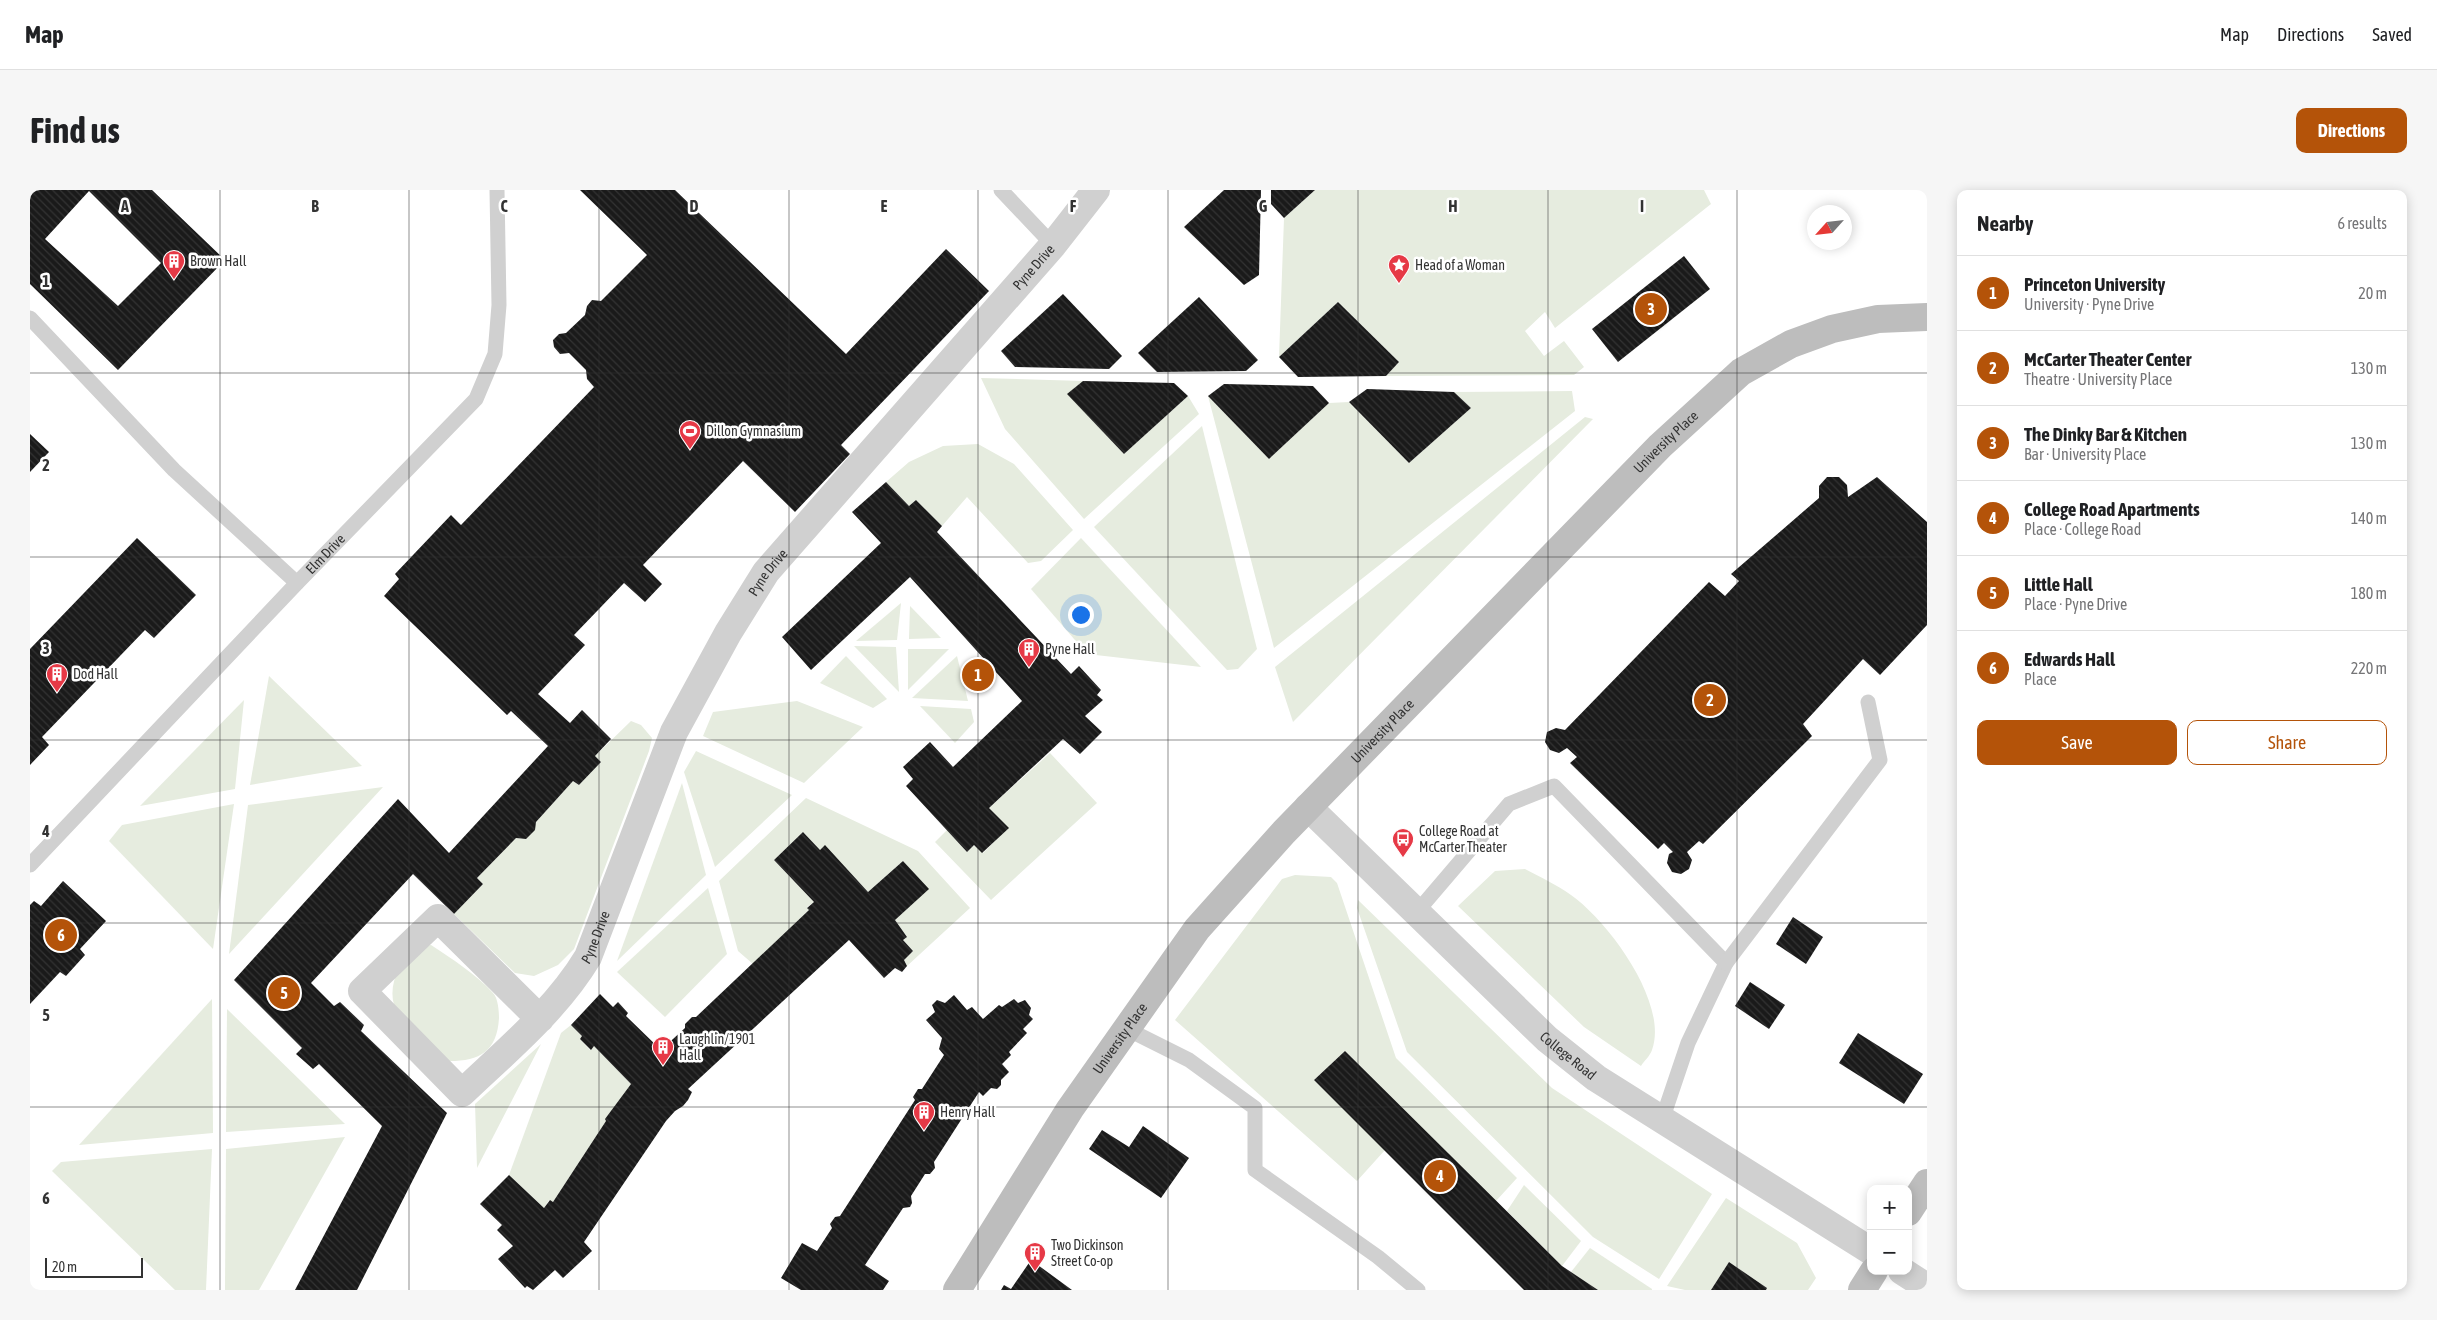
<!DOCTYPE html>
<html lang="en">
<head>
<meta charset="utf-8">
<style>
	body { margin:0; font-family:"Asap Condensed",sans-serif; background:#f6f6f6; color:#202124 }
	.controls { position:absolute; right:15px; bottom:15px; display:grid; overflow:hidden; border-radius:10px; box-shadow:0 2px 12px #0003 }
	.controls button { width:45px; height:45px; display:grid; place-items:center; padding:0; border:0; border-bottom:1px solid #e0e0e0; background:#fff; color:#202124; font:25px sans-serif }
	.compass { position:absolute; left:1777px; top:15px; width:45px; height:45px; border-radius:50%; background:#fff; box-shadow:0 2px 12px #0003; rotate:243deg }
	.scale { position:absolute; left:15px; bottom:12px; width:98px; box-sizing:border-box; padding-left:5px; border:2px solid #333; border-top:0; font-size:14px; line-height:18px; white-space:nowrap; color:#333; -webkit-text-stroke:4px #fff; paint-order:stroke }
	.you { position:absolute; left:1050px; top:424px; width:18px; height:18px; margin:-12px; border:4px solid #fff; border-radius:50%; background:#1a73e8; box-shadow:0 0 0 8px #1a73e833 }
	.badge { display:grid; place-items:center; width:32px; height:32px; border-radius:50%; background:#b45309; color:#fff; font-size:16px; font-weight:700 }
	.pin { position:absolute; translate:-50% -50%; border:2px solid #fff; box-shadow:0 1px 5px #0006 }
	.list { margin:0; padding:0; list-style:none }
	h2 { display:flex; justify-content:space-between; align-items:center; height:65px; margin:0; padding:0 20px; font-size:21px }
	h2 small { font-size:16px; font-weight:400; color:#757577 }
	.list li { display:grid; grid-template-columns:32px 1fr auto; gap:15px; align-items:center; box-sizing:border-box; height:75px; padding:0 20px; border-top:1px solid #e0e0e0 }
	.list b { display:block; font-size:19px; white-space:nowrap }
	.list p { margin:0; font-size:16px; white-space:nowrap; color:#757577 }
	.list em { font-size:16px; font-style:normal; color:#757577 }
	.actions { display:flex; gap:10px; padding:15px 20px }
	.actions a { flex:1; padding:11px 0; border:1px solid #b45309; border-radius:10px; text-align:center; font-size:18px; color:#b45309 }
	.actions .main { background:#b45309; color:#fff }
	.map { position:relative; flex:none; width:1897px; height:1100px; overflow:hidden; border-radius:10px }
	header { display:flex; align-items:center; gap:30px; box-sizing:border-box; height:70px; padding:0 25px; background:#fff; border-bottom:1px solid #e0e0e0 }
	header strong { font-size:24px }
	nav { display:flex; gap:28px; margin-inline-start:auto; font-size:18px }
	.intro { display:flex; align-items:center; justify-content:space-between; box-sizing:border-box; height:120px; padding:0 30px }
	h1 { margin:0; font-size:35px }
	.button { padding:12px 22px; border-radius:10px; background:#b45309; color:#fff; font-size:18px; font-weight:700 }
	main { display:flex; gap:30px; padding:0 30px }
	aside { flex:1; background:#fff; border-radius:10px; box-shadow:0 2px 12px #0003 }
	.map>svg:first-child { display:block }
	.green { fill:#e6ecdf }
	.building { fill:url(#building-back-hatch); fill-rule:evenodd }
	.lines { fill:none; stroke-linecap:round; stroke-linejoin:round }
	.lane { stroke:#d0d0d0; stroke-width:15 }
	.street { stroke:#d0d0d0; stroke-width:28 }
	.secondary { stroke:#bdbdbd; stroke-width:28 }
	.grid { fill:none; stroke:#333; stroke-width:1; stroke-opacity:0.55 }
	.labels { text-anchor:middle; stroke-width:5; stroke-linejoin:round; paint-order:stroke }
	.poi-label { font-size:14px; fill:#333; stroke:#fff; text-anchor:start }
	.street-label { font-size:14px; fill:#333; stroke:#fff }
	.grid-label { font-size:16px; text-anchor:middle; font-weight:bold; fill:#333; stroke:#fff; stroke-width:5; stroke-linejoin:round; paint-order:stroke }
</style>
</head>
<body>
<header>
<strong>Map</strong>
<nav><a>Map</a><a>Directions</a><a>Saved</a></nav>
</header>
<div class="intro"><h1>Find us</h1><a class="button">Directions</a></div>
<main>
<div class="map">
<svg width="1897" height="1100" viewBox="0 0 1897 1100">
	<defs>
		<pattern id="building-back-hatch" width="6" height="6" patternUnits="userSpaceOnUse" patternTransform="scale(1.25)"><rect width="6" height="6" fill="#1a1a1a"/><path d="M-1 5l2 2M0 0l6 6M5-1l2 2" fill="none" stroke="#333"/></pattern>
	</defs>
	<rect width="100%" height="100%" fill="#fff"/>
	<!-- green -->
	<g class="green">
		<path d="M1285,0H1674L1681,14L1525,138L1515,122L1495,141L1514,166L1534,151L1554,177L1544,185L1356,186L1369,172L1308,112L1249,167L1254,28Z"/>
		<path d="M951,188L1053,191L1038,204L1094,264L1158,206L1169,224L1054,329L975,239Z"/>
		<path d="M1542,201L1545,221L1244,458L1178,206L1239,269L1299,213L1319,212L1379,273L1441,218L1424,202Z"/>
		<path d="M1555,227L1563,229L1263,532L1245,477Z"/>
		<path d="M1172,236L1227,459L1208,479L1197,480L1064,337Z"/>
		<path d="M948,254L984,274L1043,340L1011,371L998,373L937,307L912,336L886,310L879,316L856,292L879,272L913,256Z"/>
		<path d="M1051,348L1171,477L1057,464L1001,399Z"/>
		<path d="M871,413L867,450L826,451Z"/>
		<path d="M880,416L911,448L879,449Z"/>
		<path d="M824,456L866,457L869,502Z"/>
		<path d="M878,459H919L878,500Z"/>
		<path d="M816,466L857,509L843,518L790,493Z"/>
		<path d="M927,466L938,511L882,508Z"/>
		<path d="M239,486L332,576L220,595Z"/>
		<path d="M214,510L205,599L110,616Z"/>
		<path d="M767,511L833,537L774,593L673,546L683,522Z"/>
		<path d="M890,516L941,519L944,532L925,553Z"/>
		<path d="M601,531L611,535L622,548L619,561L544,759L528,775L504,786L485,783L424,724L453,694L447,688L486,648L496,649L506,632L543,591L549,595L571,572L565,566Z"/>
		<path d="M666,561L762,605L685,677L654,582Z"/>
		<path d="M1020,563L1067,613L961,710L905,652L917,640L937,662L944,655L953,663L978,638L959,618Z"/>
		<path d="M652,593L676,685L587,771Z"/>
		<path d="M353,597L199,764L218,615Z"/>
		<path d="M776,608L888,661L940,718L877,776L874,770L883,761L873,750L877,747L865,730L898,699L873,671L838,702L795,656L790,660L773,642L744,670L784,712L777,717L779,720L723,774L708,761L689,691Z"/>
		<path d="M204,614L183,759L79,651L92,635Z"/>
		<path d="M1495,679C1510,687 1527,695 1541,705C1578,731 1639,813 1622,860C1620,866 1614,871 1611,876L1554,837L1428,716L1465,681Z"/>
		<path d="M1265,685L1301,687L1307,693L1366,868L1487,988L1466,1011L1315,861L1284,890L1355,960L1327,991L1145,830L1252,689Z"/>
		<path d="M678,698L697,764L635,827L587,782Z"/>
		<path d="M1328,710L1522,898L1682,1004L1629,1089L1563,1047L1377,862L1327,718Z"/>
		<path d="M401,755C422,769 446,784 463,803C468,808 469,821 469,828C467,863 448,872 415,871C404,861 376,839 369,827C354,801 367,776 385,757Z"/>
		<path d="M182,809L183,943L49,955Z"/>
		<path d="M197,819L315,934L196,942Z"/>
		<path d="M541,835L552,846L550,849L560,860L564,856L601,894L523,1012L519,1010L514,1018L479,985L531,843Z"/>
		<path d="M511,854L447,978L445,914Z"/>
		<path d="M315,947L229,1100H195L196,959Z"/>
		<path d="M182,959L176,1100H145L22,981L31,972Z"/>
		<path d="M1494,995L1551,1051L1532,1076L1477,1021Z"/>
		<path d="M1696,1008L1767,1053L1786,1088L1778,1100H1736L1737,1098L1699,1072L1681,1100H1655L1637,1096Z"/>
		<path d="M1560,1058L1622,1099V1100H1568L1541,1082Z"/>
	</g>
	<!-- building -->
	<g class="building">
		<path d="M3,0H122L195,70L88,180L0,94V3ZM59,1L131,73L88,116L15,49Z"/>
		<path d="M550,0H645L816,164L916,59L959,101L811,255L820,264L765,322L713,271L613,375L632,394L615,412L594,393L544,445L555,455L508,504L540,533L552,520L581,549L565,566L571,572L549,595L543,591L506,632L505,640L496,649L486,648L447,688L453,694L424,724L383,684L281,793L304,816L310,812L334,835L331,841L417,923L327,1100H265L352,936L289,874L283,879L266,864L272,858L204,790L368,609L419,663L518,556L481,521L477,525L354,406L369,389L365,384L421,325L431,335L564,197L557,189L556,180L539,163L530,164L524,157L523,150L529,144L536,143L555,125L557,116L562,110L571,111L617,65Z"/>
		<path d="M1194,0H1231L1229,85L1214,95L1154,37Z"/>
		<path d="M1241,0H1285L1254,28L1241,14Z"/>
		<path d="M1654,66L1680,99L1588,172L1562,139Z"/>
		<path d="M1033,104L1092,166L1079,179L985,177L971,161Z"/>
		<path d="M1169,107L1228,170L1216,181L1127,182L1108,163Z"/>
		<path d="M1308,112L1369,172L1356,186L1268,187L1249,167Z"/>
		<path d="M1053,191L1144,193L1158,206L1094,264L1037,204Z"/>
		<path d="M1194,194L1283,196L1299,213L1239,269L1178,206Z"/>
		<path d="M1337,199L1424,202L1441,218L1379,273L1319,212Z"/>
		<path d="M0,244L19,262L0,282Z"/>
		<path d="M1797,287H1809L1817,295L1818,307L1847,287L1897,332V435L1850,485L1833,469L1773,534L1782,546L1673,654L1669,651L1657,662L1662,670L1659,679L1651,684L1642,682L1637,673L1639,664L1643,662L1634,653L1628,659L1540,573L1547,567L1537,558L1529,563L1520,560L1515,552L1517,542L1526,538L1535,540L1679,392L1695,406L1709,391L1701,384L1789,308V296Z"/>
		<path d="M856,292L879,316L886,310L912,336L907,342L1041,484L1049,476L1071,500L1067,505L1073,510L1055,526L1072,542L1050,564L1033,549L959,618L979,638L952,663L944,655L937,662L876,596L883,589L873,577L900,552L923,577L992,511L880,387L781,480L752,447L851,353L822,322Z"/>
		<path d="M107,348L166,405L124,448L115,440L12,547L19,555L0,575V459Z"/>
		<path d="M773,642L790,660L795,655L838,702L873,671L899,699L865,730L877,747L873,750L883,761L874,770L877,776L872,782L865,778L854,788L819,750L658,899L662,902L658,910L653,916L645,921L636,931L554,1052L562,1061L533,1088L525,1080L503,1100L497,1096L495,1098L468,1069L483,1056L467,1040L472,1035L450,1014L479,985L514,1018L520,1010L523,1012L576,931L575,929L601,894L564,856L561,860L550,849L552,846L541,835L570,804L583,817L588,812L598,823L596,826L631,860L655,838V834L662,827H666L779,720L777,718L784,712L744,670Z"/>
		<path d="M33,691L76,731L50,759L55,765L36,786L30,782L0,814V715L4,711L11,716Z"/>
		<path d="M1763,727L1793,747L1776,774L1746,754Z"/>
		<path d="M1720,792L1755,815L1739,839L1705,816Z"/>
		<path d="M924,805L937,820L942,817L953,829L969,815L972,817L984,809L988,813L995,810L1001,818L999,825L1003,829L993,839L997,843L979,862L981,865L972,874L979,882L971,890V895L967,899L961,898L953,906L949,902L904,972L905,978L900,984H895L881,1006L882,1013L880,1017L873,1018L835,1075L859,1091L853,1100H771L751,1088L772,1053L787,1061L802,1038L800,1034L805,1027L810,1026L885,910L883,907L888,899H892L914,865L909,859L912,848L896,830L905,822L902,815L907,810L915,813Z"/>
		<path d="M1828,843L1893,884L1874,914L1809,873Z"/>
		<path d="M1315,861L1532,1076L1568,1100H1494L1284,890Z"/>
		<path d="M1113,936L1159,968L1131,1008L1059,959L1072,940L1099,957Z"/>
		<path d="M1001,1070L1042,1100H971L974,1095L981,1099Z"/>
		<path d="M1699,1072L1737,1098L1736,1100H1681Z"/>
	</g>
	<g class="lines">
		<!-- lane -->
		<g class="lane">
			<path d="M971,0L1023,55"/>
			<path d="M0,128L144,280L267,393"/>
			<path id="s1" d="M0,675L267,393L446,209L465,164L469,115L467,0"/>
			<path d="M1386,723L1479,614L1524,596L1696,773L1658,853L1632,930"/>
			<path d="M1696,773L1850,570L1838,512"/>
			<path d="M1097,839L1159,870L1225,918V980L1348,1067L1388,1100"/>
		</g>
		<!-- street -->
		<g class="street">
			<path id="s2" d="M1278,617L1517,849L1566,888L1841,1061"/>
			<path id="s3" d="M510,829L408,728L332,801L432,903C477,860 526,820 558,767L644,542L698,443L736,382L1023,55L1066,0"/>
			<path d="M1872,1081L1897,1097"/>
		</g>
		<!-- secondary -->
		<g class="secondary">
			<path d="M1878,1022L1897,993"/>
			<path id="s4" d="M927,1100L1040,919L1167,739L1254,642L1630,256L1711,182L1761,154L1802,139L1848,129L1897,127"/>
			<path d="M1832,1100L1844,1081"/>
		</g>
	</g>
	<!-- grid -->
	<path class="grid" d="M190,0V1100M379,0V1100M569,0V1100M759,0V1100M948,0V1100M1138,0V1100M1328,0V1100M1518,0V1100M1707,0V1100M0,183H1897M0,367H1897M0,550H1897M0,733H1897M0,917H1897"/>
	<!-- icons -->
	<defs>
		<g id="building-pin" transform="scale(1.125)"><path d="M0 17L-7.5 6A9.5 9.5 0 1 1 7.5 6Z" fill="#e63946" stroke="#fff"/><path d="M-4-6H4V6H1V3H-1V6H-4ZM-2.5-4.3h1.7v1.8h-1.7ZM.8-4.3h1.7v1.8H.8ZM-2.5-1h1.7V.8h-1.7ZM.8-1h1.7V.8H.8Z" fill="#fff"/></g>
		<g id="sight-pin" transform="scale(1.125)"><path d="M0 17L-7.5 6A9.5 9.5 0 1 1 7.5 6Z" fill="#e63946" stroke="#fff"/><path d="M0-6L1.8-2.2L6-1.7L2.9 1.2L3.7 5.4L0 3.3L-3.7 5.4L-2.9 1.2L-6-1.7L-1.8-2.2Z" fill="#fff"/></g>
		<g id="stadium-pin" transform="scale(1.125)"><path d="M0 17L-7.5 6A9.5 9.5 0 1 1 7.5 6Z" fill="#e63946" stroke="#fff"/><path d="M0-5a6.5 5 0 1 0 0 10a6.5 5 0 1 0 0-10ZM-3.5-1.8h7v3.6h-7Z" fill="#fff"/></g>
		<g id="bus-pin" transform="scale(1.125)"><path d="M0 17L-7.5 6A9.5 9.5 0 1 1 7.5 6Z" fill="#e63946" stroke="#fff"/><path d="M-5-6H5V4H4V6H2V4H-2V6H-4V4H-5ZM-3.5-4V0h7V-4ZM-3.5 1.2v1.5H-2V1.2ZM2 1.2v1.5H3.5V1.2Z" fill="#fff"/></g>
	</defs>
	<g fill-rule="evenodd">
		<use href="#building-pin" x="144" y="71"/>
		<use href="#sight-pin" x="1369" y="75"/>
		<use href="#stadium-pin" x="660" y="241"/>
		<use href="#building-pin" x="999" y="459"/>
		<use href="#building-pin" x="27" y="484"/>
		<use href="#bus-pin" x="1373" y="649"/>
		<use href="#building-pin" x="633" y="857"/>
		<use href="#building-pin" x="894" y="922"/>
		<use href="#building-pin" x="1005" y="1063"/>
	</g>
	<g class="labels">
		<!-- poi labels -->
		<g class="poi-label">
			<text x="160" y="76">Brown Hall</text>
			<text x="1385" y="80">Head of a Woman</text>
			<text x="676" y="246">Dillon Gymnasium</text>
			<text x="1015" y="464">Pyne Hall</text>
			<text x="43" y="489">Dod Hall</text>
			<text x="1389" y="646">College Road at<tspan x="1389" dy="16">McCarter Theater</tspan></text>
			<text x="649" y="854">Laughlin/1901<tspan x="649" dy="16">Hall</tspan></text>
			<text x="910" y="927">Henry Hall</text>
			<text x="1021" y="1060">Two Dickinson<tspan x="1021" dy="16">Street Co-op</tspan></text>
		</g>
		<!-- street labels -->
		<g class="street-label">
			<text dy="5" stroke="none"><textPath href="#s3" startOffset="1409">Pyne Drive</textPath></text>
			<text dy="5" stroke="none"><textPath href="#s4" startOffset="1110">University Place</textPath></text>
			<text dy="5" stroke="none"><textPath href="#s1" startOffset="429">Elm Drive</textPath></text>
			<text dy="5" stroke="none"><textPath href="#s3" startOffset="1004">Pyne Drive</textPath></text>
			<text dy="5" stroke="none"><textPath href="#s4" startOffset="705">University Place</textPath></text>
			<text dy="5" stroke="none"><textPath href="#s3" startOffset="599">Pyne Drive</textPath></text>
			<text dy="5" stroke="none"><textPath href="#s4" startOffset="300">University Place</textPath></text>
			<text dy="5" stroke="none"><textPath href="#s2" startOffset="360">College Road</textPath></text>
		</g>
	</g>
	<g class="grid-label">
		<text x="95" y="22">A</text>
		<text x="285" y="22">B</text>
		<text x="474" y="22">C</text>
		<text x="664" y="22">D</text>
		<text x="854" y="22">E</text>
		<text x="1043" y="22">F</text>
		<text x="1233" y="22">G</text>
		<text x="1423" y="22">H</text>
		<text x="1612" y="22">I</text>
		<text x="16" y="97">1</text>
		<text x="16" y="281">2</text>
		<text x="16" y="464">3</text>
		<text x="16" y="647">4</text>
		<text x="16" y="831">5</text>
		<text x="16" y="1014">6</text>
	</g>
</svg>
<div class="controls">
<button>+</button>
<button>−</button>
</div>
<svg class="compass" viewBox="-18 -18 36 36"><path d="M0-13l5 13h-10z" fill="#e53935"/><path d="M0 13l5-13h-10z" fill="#757577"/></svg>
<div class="scale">20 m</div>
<div class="you"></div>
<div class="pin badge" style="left:948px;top:485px">1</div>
<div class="pin badge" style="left:1680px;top:510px">2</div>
<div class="pin badge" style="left:1621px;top:119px">3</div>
<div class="pin badge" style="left:1410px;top:986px">4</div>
<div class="pin badge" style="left:254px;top:803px">5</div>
<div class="pin badge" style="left:31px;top:745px">6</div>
</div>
<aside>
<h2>Nearby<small>6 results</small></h2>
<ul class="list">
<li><span class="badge">1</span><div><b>Princeton University</b><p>University · Pyne Drive</p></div><em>20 m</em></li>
<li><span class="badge">2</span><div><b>McCarter Theater Center</b><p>Theatre · University Place</p></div><em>130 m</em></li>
<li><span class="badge">3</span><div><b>The Dinky Bar &amp; Kitchen</b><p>Bar · University Place</p></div><em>130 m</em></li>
<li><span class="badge">4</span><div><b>College Road Apartments</b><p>Place · College Road</p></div><em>140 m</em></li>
<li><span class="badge">5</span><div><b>Little Hall</b><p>Place · Pyne Drive</p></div><em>180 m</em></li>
<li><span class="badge">6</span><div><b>Edwards Hall</b><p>Place</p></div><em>220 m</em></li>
</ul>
<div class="actions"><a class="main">Save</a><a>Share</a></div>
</aside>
</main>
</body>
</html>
